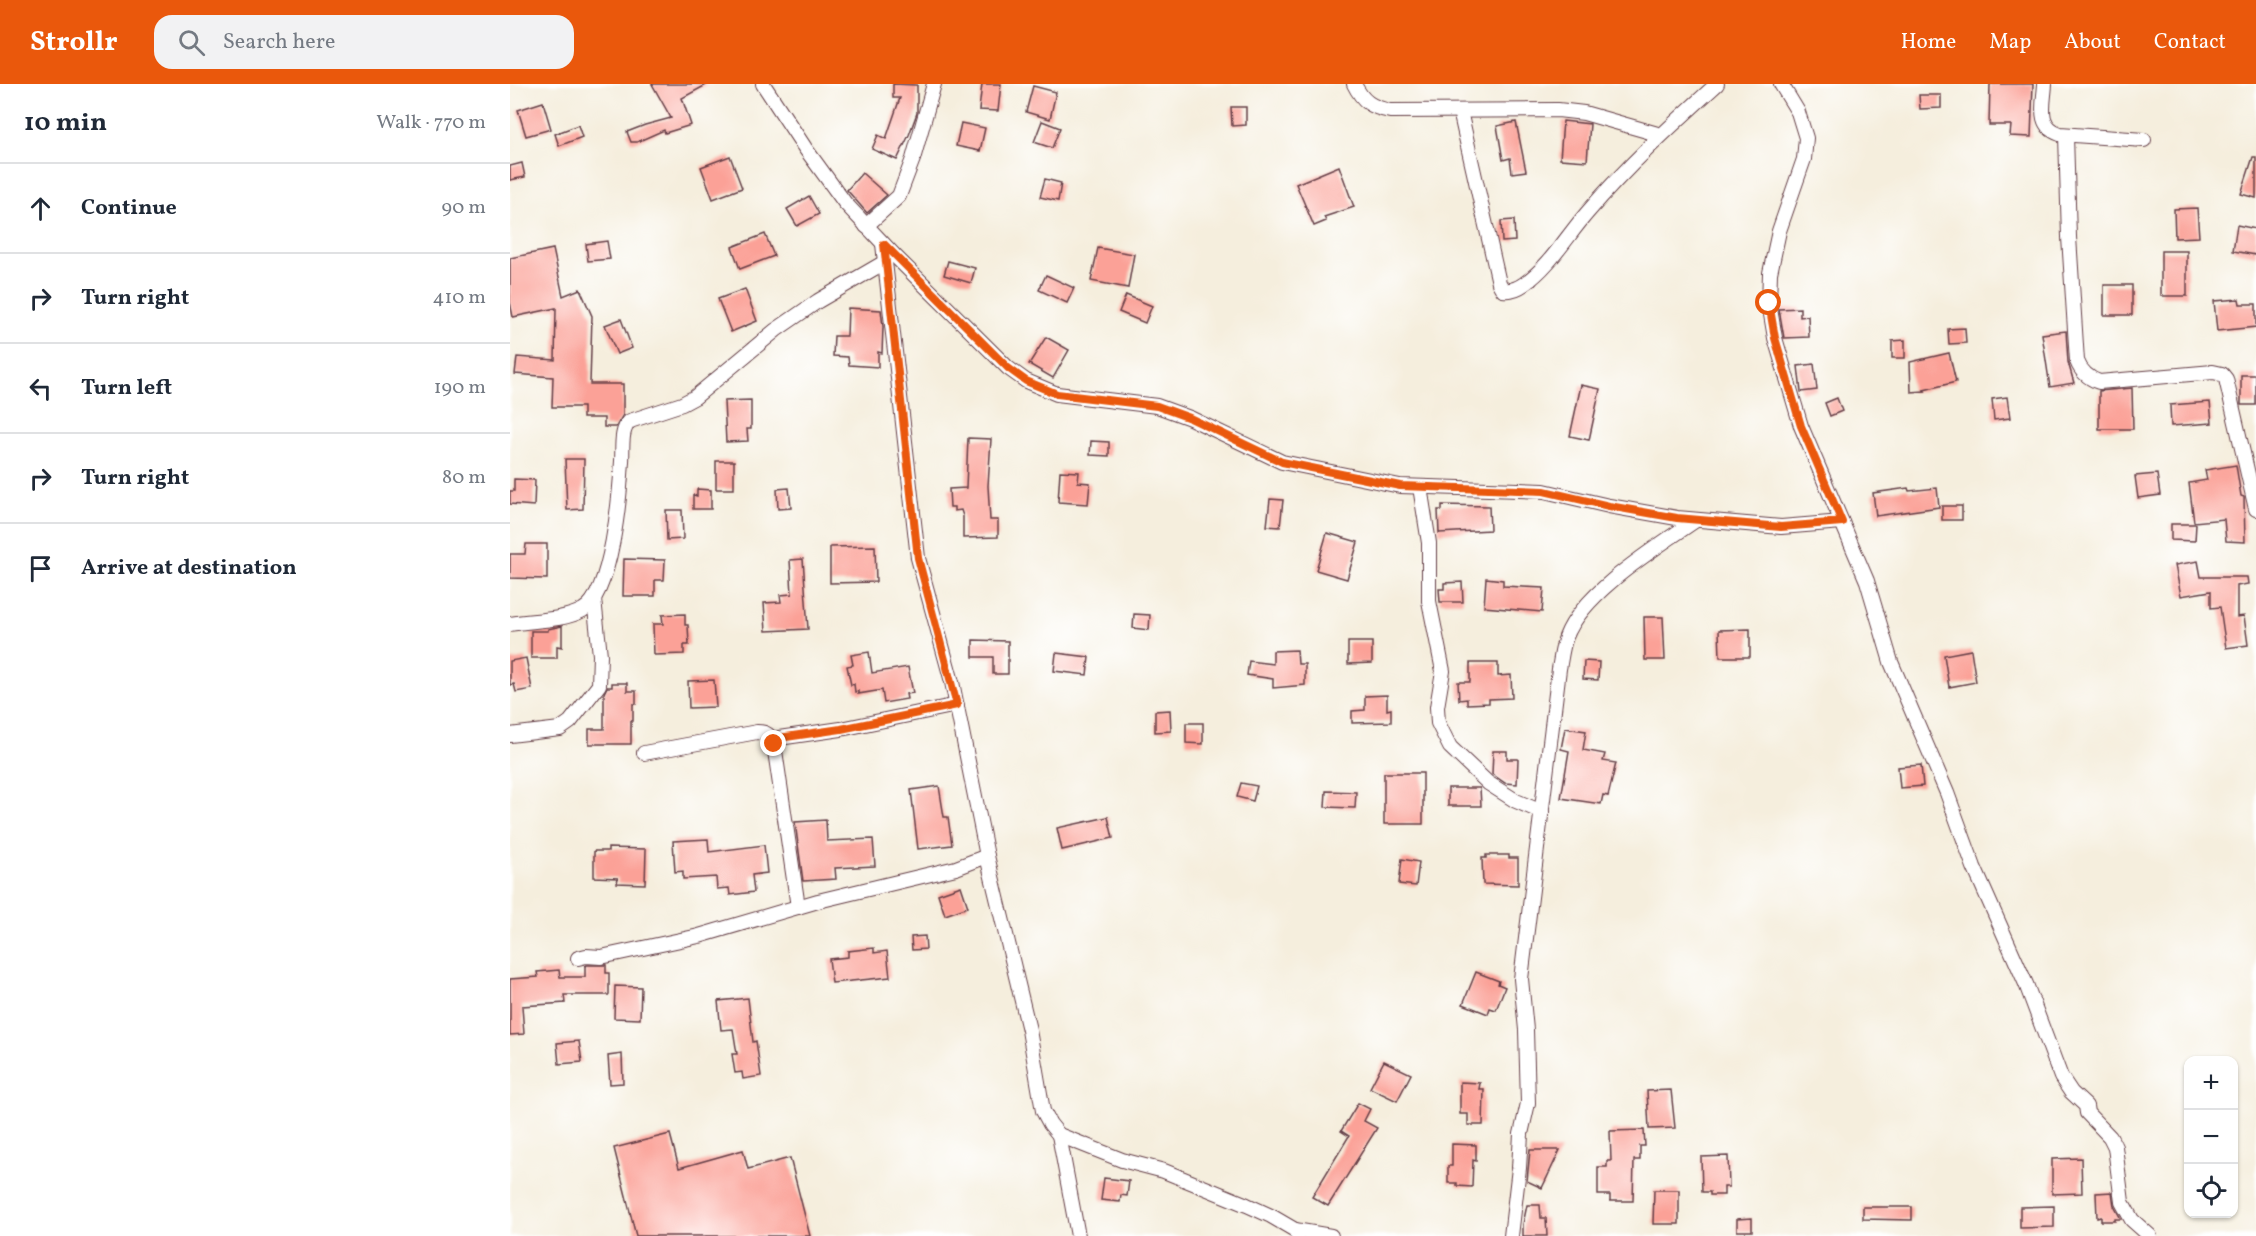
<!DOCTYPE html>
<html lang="en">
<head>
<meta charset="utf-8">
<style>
	body { margin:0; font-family:Vollkorn,serif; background:#f2f2f3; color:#1f2937 }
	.controls { position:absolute; right:18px; bottom:18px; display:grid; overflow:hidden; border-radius:12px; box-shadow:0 2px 4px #0004 }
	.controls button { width:54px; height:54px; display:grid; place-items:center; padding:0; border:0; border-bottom:2px solid #e0e1e3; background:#fff; color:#1f2937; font:30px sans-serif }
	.stop { position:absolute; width:18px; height:18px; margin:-14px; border:4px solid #ea580c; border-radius:50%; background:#fff }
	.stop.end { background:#ea580c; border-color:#fff; box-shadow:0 2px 6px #0008 }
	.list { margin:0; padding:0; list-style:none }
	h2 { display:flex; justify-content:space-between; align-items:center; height:78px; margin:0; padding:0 24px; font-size:26px }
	h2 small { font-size:20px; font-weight:400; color:#747a83 }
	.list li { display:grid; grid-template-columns:39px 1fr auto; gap:18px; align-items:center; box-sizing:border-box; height:90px; padding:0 24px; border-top:2px solid #e0e1e3 }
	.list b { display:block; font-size:22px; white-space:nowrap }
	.list em { font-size:20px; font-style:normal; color:#747a83 }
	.icon { flex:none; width:33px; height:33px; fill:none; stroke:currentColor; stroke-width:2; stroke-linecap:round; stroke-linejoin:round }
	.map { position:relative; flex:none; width:1746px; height:1152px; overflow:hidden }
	header { display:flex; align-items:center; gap:36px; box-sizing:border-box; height:84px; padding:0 30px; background:#ea580c; color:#fff }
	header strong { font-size:28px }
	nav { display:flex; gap:33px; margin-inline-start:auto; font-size:21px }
	.search { width:420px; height:54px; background:#f2f2f3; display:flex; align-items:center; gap:15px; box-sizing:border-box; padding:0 21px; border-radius:18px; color:#747a83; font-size:22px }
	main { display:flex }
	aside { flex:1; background:#fff }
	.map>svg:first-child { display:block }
	.building { fill:#fba197 }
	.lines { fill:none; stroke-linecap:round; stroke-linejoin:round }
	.street-casing { stroke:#643e46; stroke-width:16 }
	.street { stroke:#fff; stroke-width:14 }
	.route { stroke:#ea580c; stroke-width:8 }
</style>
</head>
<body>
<header>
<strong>Strollr</strong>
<div class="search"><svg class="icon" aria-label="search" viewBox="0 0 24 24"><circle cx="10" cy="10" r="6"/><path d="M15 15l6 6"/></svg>Search here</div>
<nav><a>Home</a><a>Map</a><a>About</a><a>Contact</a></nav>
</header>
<main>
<aside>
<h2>10 min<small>Walk · 770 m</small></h2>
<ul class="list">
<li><svg class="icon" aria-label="ahead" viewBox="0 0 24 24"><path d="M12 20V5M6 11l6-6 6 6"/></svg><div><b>Continue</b></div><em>90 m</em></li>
<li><svg class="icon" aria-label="right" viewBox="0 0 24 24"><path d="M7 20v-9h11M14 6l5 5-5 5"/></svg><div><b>Turn right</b></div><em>410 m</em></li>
<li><svg class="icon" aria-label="left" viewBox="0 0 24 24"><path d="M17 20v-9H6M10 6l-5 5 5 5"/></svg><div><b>Turn left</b></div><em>190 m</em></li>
<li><svg class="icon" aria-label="right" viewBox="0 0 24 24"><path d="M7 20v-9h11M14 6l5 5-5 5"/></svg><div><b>Turn right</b></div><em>80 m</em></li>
<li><svg class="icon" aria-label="arrive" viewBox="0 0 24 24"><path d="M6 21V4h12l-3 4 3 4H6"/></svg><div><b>Arrive at destination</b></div></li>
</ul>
</aside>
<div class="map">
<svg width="1746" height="1152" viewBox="0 0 1746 1152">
	<rect width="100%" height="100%" fill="#fff"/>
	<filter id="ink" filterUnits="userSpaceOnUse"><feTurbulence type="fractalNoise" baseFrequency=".0167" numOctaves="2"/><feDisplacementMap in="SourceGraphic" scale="12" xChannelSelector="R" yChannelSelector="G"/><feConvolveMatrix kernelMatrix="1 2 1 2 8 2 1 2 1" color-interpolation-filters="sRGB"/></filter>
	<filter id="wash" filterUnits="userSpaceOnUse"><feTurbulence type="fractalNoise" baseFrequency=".008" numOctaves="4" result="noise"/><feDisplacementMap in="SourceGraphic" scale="24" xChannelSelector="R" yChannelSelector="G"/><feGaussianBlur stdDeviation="1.35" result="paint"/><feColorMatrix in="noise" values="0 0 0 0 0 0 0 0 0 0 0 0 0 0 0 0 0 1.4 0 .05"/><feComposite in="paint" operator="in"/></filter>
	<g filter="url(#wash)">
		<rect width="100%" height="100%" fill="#f5eedd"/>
		<g id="blocks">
			<!-- building -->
			<g class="building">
				<path d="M142,0H198L172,14L181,41L155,49L154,46L127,58H121L117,48L135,41L161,34Z"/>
				<path d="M383,0L407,1V29L399,51L387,76L362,65L368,51L376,55L390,14H383Z"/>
				<path d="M472,0H491L488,27L469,26Z"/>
				<path d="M1480,0H1523L1521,53L1500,52L1501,41H1479Z"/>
				<path d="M523,2L546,8L540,35L516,28Z"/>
				<path d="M1409,11H1431V24L1410,25Z"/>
				<path d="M33,18L41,45L16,52L8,26Z"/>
				<path d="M721,23H736V41L722,42Z"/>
				<path d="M532,37L550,44L542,64L524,58Z"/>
				<path d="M1053,37L1080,40L1077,77L1050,75Z"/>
				<path d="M1006,38L1016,87L1002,89L1000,74L993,76L987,42Z"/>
				<path d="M451,39L475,44L470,67L446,62Z"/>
				<path d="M68,41L72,53L49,62L45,50Z"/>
				<path d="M220,72L232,104L203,115L191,83Z"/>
				<path d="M1743,73H1746V114L1731,110Z"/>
				<path d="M12,79L15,93L0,96V82Z"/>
				<path d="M829,82L844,123L814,133L816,137L804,142L786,100Z"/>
				<path d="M352,89L377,111L357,129L337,106Z"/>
				<path d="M535,95L551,99L548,117L530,113Z"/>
				<path d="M299,112L309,130L287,142L277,125Z"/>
				<path d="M1687,124L1689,153L1665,154L1664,125Z"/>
				<path d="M1004,136L1005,157L992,158L991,137Z"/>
				<path d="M1727,141L1746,145V171L1723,167Z"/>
				<path d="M255,150L264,172L230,185L222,163Z"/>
				<path d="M97,157L100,175L78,177L76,160Z"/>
				<path d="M588,164L624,170L618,204L581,197Z"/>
				<path d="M43,165L53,212L70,205L82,232L80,300H113V331L106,343H94V334H73V323H42L43,293L5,290L7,273L45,276L46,224L3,233L0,218V174Z"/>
				<rect x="1651" y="167" width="26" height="45"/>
				<path d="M438,177L465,184L461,199L434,191Z"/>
				<path d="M536,191L564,204L557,219L529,206Z"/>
				<rect x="1594" y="201" width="28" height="30"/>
				<path d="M235,205L247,237L221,248L208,215Z"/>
				<path d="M616,211L642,222L635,239L609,228Z"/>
				<path d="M1729,215L1730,220H1746V243L1707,247L1704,217Z"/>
				<path d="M338,224L371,226L373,243L372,269L368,268V283L339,281L338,273L323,272L324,252H337Z"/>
				<path d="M1290,224V233L1298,232L1299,253L1274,254L1269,225Z"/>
				<path d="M111,235L122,264L107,270L95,241Z"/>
				<path d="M1455,244L1456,259L1439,260L1438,245Z"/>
				<path d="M1556,247L1558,278L1564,299L1540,303L1532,250Z"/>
				<path d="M536,253L559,266L543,294L519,280Z"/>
				<path d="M1395,256V274H1382V257Z"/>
				<path d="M1439,269L1446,298L1414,306L1415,307L1401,308L1400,278Z"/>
				<path d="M1304,280L1307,306L1291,308L1288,282Z"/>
				<rect x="1731" y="291" width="15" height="30"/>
				<path d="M1071,301L1090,305L1079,356L1060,352Z"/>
				<path d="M1622,304L1623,345H1589V307Z"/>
				<path d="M1497,313L1500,334L1484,336L1482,315Z"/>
				<path d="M1327,314L1332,327L1320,332L1315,319Z"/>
				<path d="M241,316V345H237L238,357L216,358L214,317Z"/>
				<path d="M1700,318L1702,339L1661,342L1660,321Z"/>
				<path d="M458,354L481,355L478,402L480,436H488V453L453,454V432L451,426L444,427V423H440L439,405L456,404Z"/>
				<path d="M581,357L599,358V372L580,371Z"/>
				<path d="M55,375H74L73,425L57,426Z"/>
				<rect x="206" y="377" width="18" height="28"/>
				<path d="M1726,381L1731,412L1734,413L1735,458L1716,457L1714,435L1684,438L1679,399L1697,396L1695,386Z"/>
				<path d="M550,387L569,388L568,398L580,399L578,420L548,418Z"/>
				<path d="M1647,390L1650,411L1628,414L1625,392Z"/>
				<path d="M4,395L25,396L24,422L0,420V407H4Z"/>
				<path d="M279,404L281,424L268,425L267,405Z"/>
				<path d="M1398,404L1399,407L1427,404L1429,423L1366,432L1363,409Z"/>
				<path d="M187,405L201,406V425H183V411L187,412Z"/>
				<path d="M760,415L773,416L770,443L757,442Z"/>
				<path d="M932,421L979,422L980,446L929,449L928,426H932Z"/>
				<rect x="1432" y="422" width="20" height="14"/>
				<path d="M156,426H172L173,455L157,456Z"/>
				<path d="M1661,440H1686L1685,457L1661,456Z"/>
				<path d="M817,449L848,458L837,495L806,486Z"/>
				<path d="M16,460H37V495L0,494V470H15Z"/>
				<path d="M365,462L366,498L320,499V463Z"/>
				<path d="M114,475L155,476L154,496H145V512H113Z"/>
				<path d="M293,475L298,545L256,547L254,519L271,518L270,511L282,510L280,476Z"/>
				<path d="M1688,477L1691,493H1737L1738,500L1727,502V533L1734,532L1738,561L1716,564L1710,523L1701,524V507L1671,512L1665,481Z"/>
				<path d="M976,494L993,496V502L1034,504L1032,528L974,523Z"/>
				<path d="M952,498L953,518H930L929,505H934V499Z"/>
				<path d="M175,530V541H178L179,561H174V570L144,571L143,540H153L152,531Z"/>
				<path d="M624,530L640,531L639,546L623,544Z"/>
				<path d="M1134,533H1153L1155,576H1135Z"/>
				<path d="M52,542V563L47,562V574H21V547H38V545Z"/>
				<path d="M1240,545V573H1210L1209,546Z"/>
				<path d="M463,556L498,557V590H483V573H463Z"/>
				<path d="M838,558H862V579L838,580Z"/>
				<path d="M787,566L788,580H795V601L763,604V595L737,591L739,577L763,580V567Z"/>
				<path d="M1461,566L1466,598L1439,603L1434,571Z"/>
				<path d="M359,568L362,589L398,583L403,609L396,610L397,615L374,619L372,606L348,610V607L345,608L344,600L341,601L337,582L343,581L341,571Z"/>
				<path d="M546,569L579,573L577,591L544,587Z"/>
				<path d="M16,574L22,605L6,608L4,600L0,601V577Z"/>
				<path d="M1074,577L1089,578L1088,596L1073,595Z"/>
				<path d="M960,579H988V592L1001,591L1002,614L979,615V619L957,620V615L949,616L948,598H960Z"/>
				<path d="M204,596L206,623L179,624L178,597Z"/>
				<path d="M102,599H117V607H126V620H123V637H121V660H79V645H94V609L97,603H102Z"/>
				<path d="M877,611V626L881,625V638L842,639V627L855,626V612Z"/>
				<path d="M660,626L661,647L645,648V627Z"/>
				<path d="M676,639H693V660L676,659Z"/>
				<path d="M1055,644L1076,647L1073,666L1095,670L1093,677L1106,679L1098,712L1093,711L1091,720L1051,714L1059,667L1051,665Z"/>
				<path d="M983,667H997V675H1008L1007,700L995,699L982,690Z"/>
				<path d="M1411,681L1413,702L1390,704L1388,683Z"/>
				<rect x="874" y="689" width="39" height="51"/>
				<path d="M731,699L747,702L743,717L727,713Z"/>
				<path d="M429,702L434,733H438L442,761L408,765L401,706Z"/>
				<path d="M938,704H970L971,722H938Z"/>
				<path d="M816,707L846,708L845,724L815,723Z"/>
				<path d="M598,733L603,754L552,766L547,744Z"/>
				<path d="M316,736L317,757L363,755L365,782L325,784L326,795L293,797L285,738Z"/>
				<path d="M198,755L199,768L254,761L257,789L242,791L244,808L220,811L219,804L207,805L206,793L173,795V787L165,788L163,757Z"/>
				<path d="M98,764L136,765L135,800L107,799L108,794L84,793V767H98Z"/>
				<path d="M976,771H999V774H1008V801L973,800L972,774H976Z"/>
				<path d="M892,775L909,778L906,802L889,800Z"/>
				<path d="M451,802L458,823L435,831L428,810Z"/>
				<path d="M415,852L416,865L402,866L401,853Z"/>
				<path d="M364,864V869L377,867L380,893L322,899L319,875L338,873V867Z"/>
				<path d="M77,881H96V889H99V911H54L55,919L12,922L14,950L0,951V895L28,893L27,888L49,886L50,893H75V882Z"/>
				<path d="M966,888L989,897L988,900L995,903L986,926L980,924L978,930L953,920Z"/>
				<path d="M105,902L131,903L130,935L104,934Z"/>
				<path d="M238,914L243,958L246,957L251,992L233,995L232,988L225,989L222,970H227L223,945L211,946L208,917Z"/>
				<path d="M69,957L72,978L49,980L47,959Z"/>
				<path d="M112,970L113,999L100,1000L98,972Z"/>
				<path d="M874,977L901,990L887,1017L860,1004Z"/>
				<path d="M950,998L970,999L969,1005H974L973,1041H958V1030H950Z"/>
				<path d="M1161,1006L1165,1044L1139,1045L1137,1007Z"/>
				<path d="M848,1019L860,1025L854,1037L867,1044L818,1122L802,1113L839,1052L831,1047Z"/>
				<path d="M1134,1046L1135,1062H1130V1076H1124L1123,1117H1100V1111H1088V1083H1097V1077H1101L1100,1047Z"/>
				<path d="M160,1050L169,1084L233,1066L238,1085L280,1074L300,1152H126L104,1064Z"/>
				<path d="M942,1060L966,1061V1077L963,1076L962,1103L947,1102V1099H938V1082H942Z"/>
				<path d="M1020,1066H1050L1032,1104L1017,1097Z"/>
				<path d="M1218,1072L1219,1103H1214V1111H1200V1108H1192L1191,1073Z"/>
				<path d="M1571,1074L1572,1109L1542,1110V1075Z"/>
				<path d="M594,1094L619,1097L617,1112L611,1111L610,1118L591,1116Z"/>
				<path d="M1144,1106H1169V1140H1143Z"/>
				<path d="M1602,1108L1604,1122L1611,1135H1605V1137H1591V1133L1587,1134L1586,1109Z"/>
				<path d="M1017,1121H1030L1031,1134H1036L1037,1152H1013V1140Z"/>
				<path d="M1544,1122V1143L1510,1144V1123Z"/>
				<path d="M1353,1123H1402V1136L1353,1135Z"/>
				<path d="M1242,1134V1147H1227V1135Z"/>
			</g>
		</g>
	</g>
	<g filter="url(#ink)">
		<use href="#blocks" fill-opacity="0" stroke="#643e46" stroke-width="1.5"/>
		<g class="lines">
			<!-- street casing -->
			<g class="street-casing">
				<g id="street">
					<path d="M253,0L295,64L335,119L386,173L498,284L516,297L547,310L647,322L680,334L772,378L890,402L1034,407L1099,422L1167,434L1271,443L1332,438"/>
					<path d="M844,0C853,18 861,23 880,27L1048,26L1074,29L1151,51"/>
					<path d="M1271,0L1288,28L1296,54L1294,75L1269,147L1260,189L1259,219L1265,254L1291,342L1357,497L1381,578L1437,709L1464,783L1516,900L1551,993L1561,1008L1576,1022L1577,1029L1600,1053L1605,1063L1612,1118L1622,1136L1640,1152"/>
					<path d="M1535,0C1534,20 1526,42 1550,50L1634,56"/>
					<path d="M950,27L989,199L993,206C1000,207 1007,205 1014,200C1040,182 1057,152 1077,129C1117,82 1162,41 1207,0"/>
					<path d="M1556,51L1559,153L1567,277C1571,288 1578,294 1589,298L1703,288L1712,290L1716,295L1746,425"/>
					<path d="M356,142L389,112L403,75L424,0"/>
					<path d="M373,160L408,474L442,598L477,772L519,946L533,1027L540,1040L549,1051L612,1076L654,1087L737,1121L761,1132L785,1146L788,1152"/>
					<path d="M910,403L919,459V517L933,587L927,623L928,639L940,663L978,699L1006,717L1032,728"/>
					<path d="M0,540C22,536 53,537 73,526C102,509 110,410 112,377C113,364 110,346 120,337L172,320L185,313L266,246L308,217L375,178"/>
					<path d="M0,651L50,645L60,638L89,601L90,571L84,515"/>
					<path d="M262,655L331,645L447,621"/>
					<path d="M134,669L247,648C257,648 260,651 264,660L288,823"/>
					<path d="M68,874L76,872L91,873L189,852L308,817L446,784L477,772"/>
					<path d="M549,1051L568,1152"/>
					<path d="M785,1146L821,1152"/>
					<path d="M1001,1152L1009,1084L1011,1050L1018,1019L1016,946L1011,895L1049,585C1051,575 1052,563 1056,553C1073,508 1147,463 1186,436"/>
				</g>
			</g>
			<!-- street -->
			<use href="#street" class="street"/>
		</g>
	</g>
	<g class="lines" filter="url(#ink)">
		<!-- route -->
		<path class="route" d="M264,660L262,655L331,645L447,621L408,474L374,160L498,284L516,297L547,310L647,322L680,334L772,378L890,402L1034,407L1099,422L1167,434L1271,443L1332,438L1291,342L1265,254L1259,219"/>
	</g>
</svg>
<div class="controls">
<button>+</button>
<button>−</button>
<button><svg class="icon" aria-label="locate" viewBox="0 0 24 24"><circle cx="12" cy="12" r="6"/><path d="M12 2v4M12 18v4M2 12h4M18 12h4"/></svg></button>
</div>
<div class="stop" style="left:1259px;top:219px"></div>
<div class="stop end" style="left:264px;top:660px"></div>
</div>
</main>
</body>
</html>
